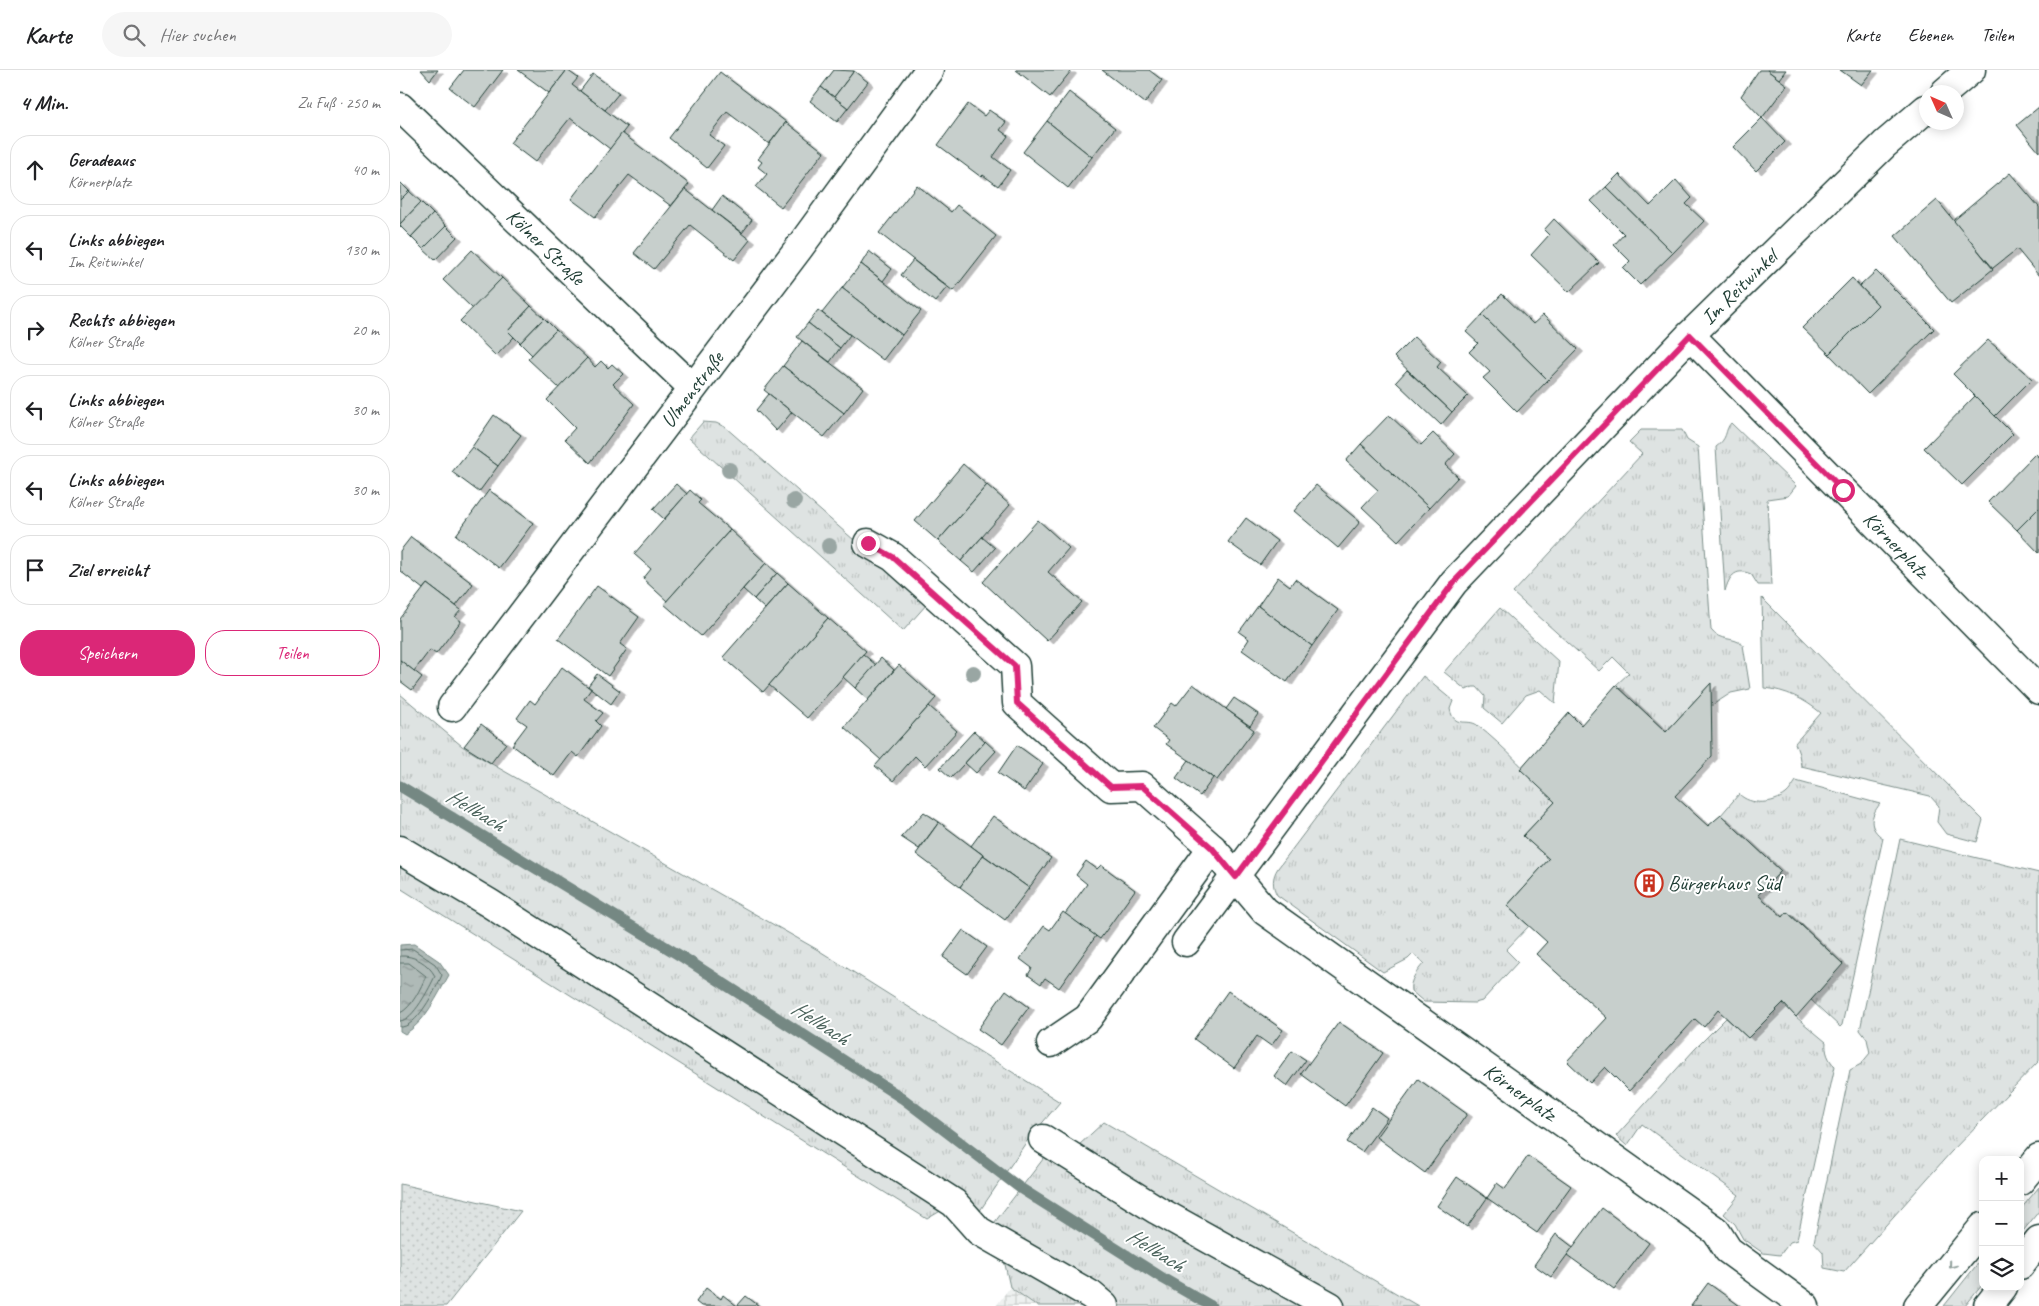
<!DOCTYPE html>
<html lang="de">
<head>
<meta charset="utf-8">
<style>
	body { margin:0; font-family:Caveat,sans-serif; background:#f6f6f6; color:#202124 }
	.controls { position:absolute; right:15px; bottom:15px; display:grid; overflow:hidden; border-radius:10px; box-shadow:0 2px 12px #0003 }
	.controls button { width:45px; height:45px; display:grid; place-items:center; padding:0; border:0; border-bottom:1px solid #e0e0e0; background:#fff; color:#202124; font:25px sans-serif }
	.compass { position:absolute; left:1519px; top:15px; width:45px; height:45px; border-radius:50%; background:#fff; box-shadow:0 2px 12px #0003; rotate:315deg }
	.stop { position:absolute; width:15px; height:15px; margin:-11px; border:4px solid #db2777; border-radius:50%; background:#fff }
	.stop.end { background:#db2777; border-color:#fff; box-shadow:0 1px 5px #0008 }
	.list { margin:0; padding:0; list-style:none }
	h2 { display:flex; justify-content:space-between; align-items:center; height:65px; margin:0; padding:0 20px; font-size:21px }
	h2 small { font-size:16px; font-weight:400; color:#757577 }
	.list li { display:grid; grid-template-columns:32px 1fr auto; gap:15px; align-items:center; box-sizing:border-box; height:70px; margin:0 10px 10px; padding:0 10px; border:1px solid #e0e0e0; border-radius:20px }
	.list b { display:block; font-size:19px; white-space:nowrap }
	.list p { margin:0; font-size:16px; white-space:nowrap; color:#757577 }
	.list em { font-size:16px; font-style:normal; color:#757577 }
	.actions { display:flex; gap:10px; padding:15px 20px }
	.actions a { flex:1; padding:11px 0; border:1px solid #db2777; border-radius:20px; text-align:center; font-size:18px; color:#db2777 }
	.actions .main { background:#db2777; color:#fff }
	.icon { flex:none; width:28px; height:28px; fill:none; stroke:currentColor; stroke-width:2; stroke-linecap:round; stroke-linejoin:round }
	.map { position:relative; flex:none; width:1639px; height:1236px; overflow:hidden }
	header { display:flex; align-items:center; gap:30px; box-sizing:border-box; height:70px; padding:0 25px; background:#fff; border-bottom:1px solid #e0e0e0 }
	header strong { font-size:24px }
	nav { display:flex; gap:28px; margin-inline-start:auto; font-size:18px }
	.search { width:350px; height:45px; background:#f6f6f6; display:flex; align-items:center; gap:12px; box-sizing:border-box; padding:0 18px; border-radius:28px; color:#757577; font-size:19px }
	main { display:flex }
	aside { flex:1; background:#fff }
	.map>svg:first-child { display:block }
	.industrial { fill:url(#industrial-grid) }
	.grass { fill:url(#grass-tufts); stroke:#7e908b }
	.garden { fill:url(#garden-dots); stroke:#7e908b }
	.water { fill:url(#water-ripples); stroke:#758883 }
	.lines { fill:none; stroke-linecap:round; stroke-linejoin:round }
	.shore { stroke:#596f68; stroke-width:1 }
	.stream { stroke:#758883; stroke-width:11 }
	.building { fill:#c7cfcc; stroke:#1f3d34; filter:url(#shadow) }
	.minor-casing { stroke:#1f3d34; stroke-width:31 }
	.major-casing { stroke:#1f3d34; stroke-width:31 }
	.minor { stroke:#fff; stroke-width:28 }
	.major { stroke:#fff; stroke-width:28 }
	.tree { fill:#99a6a3 }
	.oneway { stroke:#8f9e9a }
	.route { stroke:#db2777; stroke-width:6 }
	.labels { text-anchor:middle; stroke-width:4; stroke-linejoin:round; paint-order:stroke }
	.street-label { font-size:21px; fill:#1f3d34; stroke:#fff }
	.poi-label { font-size:21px; fill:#1f3d34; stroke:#fff; text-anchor:start }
	.water-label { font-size:22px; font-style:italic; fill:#4a625b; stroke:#fff }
</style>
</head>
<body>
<header>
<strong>Karte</strong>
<div class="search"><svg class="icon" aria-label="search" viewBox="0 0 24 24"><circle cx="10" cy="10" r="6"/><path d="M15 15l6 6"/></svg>Hier suchen</div>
<nav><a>Karte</a><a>Ebenen</a><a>Teilen</a></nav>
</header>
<main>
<aside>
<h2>4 Min.<small>Zu Fuß · 250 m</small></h2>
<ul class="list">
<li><svg class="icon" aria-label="ahead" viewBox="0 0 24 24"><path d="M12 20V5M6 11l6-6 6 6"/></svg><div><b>Geradeaus</b><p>Körnerplatz</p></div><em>40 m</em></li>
<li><svg class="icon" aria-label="left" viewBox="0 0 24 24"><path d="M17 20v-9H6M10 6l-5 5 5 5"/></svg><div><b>Links abbiegen</b><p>Im Reitwinkel</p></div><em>130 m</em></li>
<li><svg class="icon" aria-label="right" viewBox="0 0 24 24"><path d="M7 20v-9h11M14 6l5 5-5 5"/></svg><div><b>Rechts abbiegen</b><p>Kölner Straße</p></div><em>20 m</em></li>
<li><svg class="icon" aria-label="left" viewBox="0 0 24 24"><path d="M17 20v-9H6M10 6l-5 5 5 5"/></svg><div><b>Links abbiegen</b><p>Kölner Straße</p></div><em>30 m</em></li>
<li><svg class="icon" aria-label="left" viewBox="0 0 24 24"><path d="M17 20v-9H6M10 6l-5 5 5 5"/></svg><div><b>Links abbiegen</b><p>Kölner Straße</p></div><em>30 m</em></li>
<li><svg class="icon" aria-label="arrive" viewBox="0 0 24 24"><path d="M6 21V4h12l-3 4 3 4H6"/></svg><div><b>Ziel erreicht</b></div></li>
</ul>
<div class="actions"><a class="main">Speichern</a><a>Teilen</a></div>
</aside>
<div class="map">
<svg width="1639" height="1236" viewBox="0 0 1639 1236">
	<defs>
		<pattern id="industrial-grid" width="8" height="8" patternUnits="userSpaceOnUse" patternTransform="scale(1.25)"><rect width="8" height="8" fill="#eef1f0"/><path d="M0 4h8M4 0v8" fill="none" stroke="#ccd0ce"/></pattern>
		<pattern id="grass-tufts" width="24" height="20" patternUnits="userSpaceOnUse" patternTransform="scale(1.25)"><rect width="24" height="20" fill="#dee3e2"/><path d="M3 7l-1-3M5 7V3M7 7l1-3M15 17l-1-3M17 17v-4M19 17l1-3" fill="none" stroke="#bec4c2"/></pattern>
		<pattern id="garden-dots" width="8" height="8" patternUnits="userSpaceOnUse" patternTransform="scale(1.25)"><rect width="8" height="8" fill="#dee3e2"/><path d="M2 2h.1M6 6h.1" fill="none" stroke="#bec4c2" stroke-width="1.8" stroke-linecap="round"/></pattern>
		<pattern id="water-ripples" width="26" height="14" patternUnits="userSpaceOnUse" patternTransform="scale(1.25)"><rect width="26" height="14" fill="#afbab7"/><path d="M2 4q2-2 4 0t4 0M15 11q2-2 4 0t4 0" fill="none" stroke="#8e9896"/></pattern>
		<filter id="shadow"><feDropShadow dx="5.5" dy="3" stdDeviation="0" flood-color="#0004"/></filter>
	</defs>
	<rect width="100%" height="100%" fill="#fff"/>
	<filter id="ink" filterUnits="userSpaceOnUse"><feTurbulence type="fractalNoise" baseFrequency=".02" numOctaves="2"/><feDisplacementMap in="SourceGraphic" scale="10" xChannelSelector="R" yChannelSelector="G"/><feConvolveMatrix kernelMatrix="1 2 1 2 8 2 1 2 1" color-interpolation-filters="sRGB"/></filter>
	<g filter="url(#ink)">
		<!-- industrial -->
		<path class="industrial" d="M610,1217L637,1236H596Z"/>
		<!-- grass -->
		<g class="grass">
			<path d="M303,352L316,353L325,357L527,534L503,561L289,368Z"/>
			<path d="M1331,353L1396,416L1388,426L1367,429L1371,515H1358L1351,504C1334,497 1329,508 1325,521L1316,377C1329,367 1324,361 1331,353Z"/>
			<path d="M1241,360H1282L1287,370L1298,377L1311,560C1320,572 1333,566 1343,575L1350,619L1331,623L1311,636L1310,614L1266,662L1216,615L1229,603L1213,587L1199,601L1113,523L1242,384L1229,372Z"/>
			<path d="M1362,528L1583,750L1577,772L1546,764L1537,752L1539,736L1530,726L1401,696L1399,684L1395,673L1421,643C1404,629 1386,620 1364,618Z"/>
			<path d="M1100,538L1159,592L1155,633L1140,620L1126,625L1102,653L1084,638L1085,626L1077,617H1073L1066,620L1044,602Z"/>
			<path d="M1023,606L1053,631L1050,639C1054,659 1067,648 1077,655C1105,677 1131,706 1155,732L1123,766L1149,789L1107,836L1129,856L1106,880L1118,892L1082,931L1075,933L1024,932L1011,921C1009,911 1017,901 1024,893L1013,884L1008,889L983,902L877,825C872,816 872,807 878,798Z"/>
			<path d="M0,624L62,676L90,693L418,880L660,1032L627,1071L579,1142L554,1133L527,1149L0,818Z"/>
			<path d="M1396,711L1480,734C1470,746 1468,758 1483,768L1442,955L1440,957L1411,930L1442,893L1388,842L1383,847L1358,825L1381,801L1321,745L1339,724C1351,736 1373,734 1386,724C1390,721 1393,715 1396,711Z"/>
			<path d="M1500,769L1639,803V991L1551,1082L1444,1202L1424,1198L1423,1182L1414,1172L1450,1000L1461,994L1470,983L1467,969L1460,960Z"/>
			<path d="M1383,933L1396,947L1426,972C1425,981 1428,990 1435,996L1397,1170L1390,1172L1380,1185L1363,1183L1343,1169L1335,1154L1324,1144L1339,1125L1242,1054L1227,1076L1216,1066L1295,979L1326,948L1348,968Z"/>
			<path d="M704,1052L1018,1236H637L610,1217L604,1190L591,1157L647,1084L679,1075Z"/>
			<path d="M1639,1117V1141L1620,1165V1140Z"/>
			<path d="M1583,1187V1214L1565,1236H1544Z"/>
		</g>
		<!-- garden -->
		<path class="garden" d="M0,1114L121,1141L46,1236H0Z"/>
		<!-- water -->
		<path class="water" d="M14,874L39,891L49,905C37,926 26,951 5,964L0,961V875Z"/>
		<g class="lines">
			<!-- shore -->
			<g class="shore">
				<path d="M0,880L13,879L35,894L42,905C36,919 16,959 0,957"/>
				<path d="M0,886C14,885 28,893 35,906C30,917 13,951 0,951"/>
				<path d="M0,893H9L26,906C21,917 12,938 0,943"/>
			</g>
			<!-- stream -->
			<path class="stream" d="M0,716L284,888L502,1028L620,1118L764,1209L811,1236"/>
		</g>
		<!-- building -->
		<g class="building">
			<path d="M21,0H38L30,10Z"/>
			<path d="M64,0H103L75,37L50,18Z"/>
			<path d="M118,0H167L149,23Z"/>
			<path d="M167,0L178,8L172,15L227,57L210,79L170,48L135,92L110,73Z"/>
			<path d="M434,0L454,1L434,27L421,17Z"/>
			<path d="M616,0H670L671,1L650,27Z"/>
			<path d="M702,0H749L762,10L745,33Z"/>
			<path d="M1359,0H1367L1387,15L1362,48L1341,26Z"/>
			<path d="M1367,0H1386L1379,9Z"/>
			<path d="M1440,0H1473L1461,15Z"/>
			<path d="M454,1L468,12L448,38L434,27Z"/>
			<path d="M320,2L386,52L369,74L327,42L309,65L324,76L307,98L269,68Z"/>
			<path d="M193,4L219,23L205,40L180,21Z"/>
			<path d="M421,17L448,38L437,52L410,31Z"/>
			<path d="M669,22L715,58L692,87L647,51Z"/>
			<path d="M568,34L584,46L589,40L606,52L600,60L608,66L593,87L610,100L598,116L583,105L581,107L538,75Z"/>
			<path d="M1639,37V82L1617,55Z"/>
			<path d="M1362,48L1385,72L1356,101L1333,77Z"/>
			<path d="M647,51L692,87L668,118L623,82Z"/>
			<path d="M386,52L424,82L381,137L356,117L367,104L358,97L362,92L358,89Z"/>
			<path d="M222,63L289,114L271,136L229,105L195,147L171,129Z"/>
			<path d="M1610,103L1639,137V206L1617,179L1593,198L1553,151Z"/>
			<path d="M1219,104L1250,136L1276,110L1292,128L1286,134L1304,151L1273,183L1206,117Z"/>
			<path d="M0,112L9,121L0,130Z"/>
			<path d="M517,115L551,142L557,135L596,166L553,221L479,163Z"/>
			<path d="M1206,117L1273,183L1240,215L1223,198L1230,191L1214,175L1224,164L1191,131Z"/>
			<path d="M285,119L350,170L334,190L290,155L254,199L234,183Z"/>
			<path d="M9,121L21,132L0,154V130Z"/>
			<path d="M322,126L352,150L342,163L312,140Z"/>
			<path d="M1537,130L1593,199L1551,233L1495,166Z"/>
			<path d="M21,132L33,144L11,167L0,156V154Z"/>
			<path d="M33,144L46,156L23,179L11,167Z"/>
			<path d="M1154,149L1199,193L1169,222L1131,185L1149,165L1144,160Z"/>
			<path d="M46,156L57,167L35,190L23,179Z"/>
			<path d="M72,180L102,208L73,239L43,210Z"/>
			<path d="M469,181L492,199L483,211L461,194Z"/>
			<path d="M513,190L547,217L535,232L501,205Z"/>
			<path d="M461,194L521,241L502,265L442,218Z"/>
			<path d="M1476,201L1534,259L1468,324L1429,284L1478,235L1460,216Z"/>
			<path d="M102,208L131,236L108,261L114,267L96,286L60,251Z"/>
			<path d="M1452,208L1478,235L1429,284L1402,258Z"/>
			<path d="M442,218L502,265L483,290L422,243Z"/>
			<path d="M1102,224L1133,254L1143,245L1178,279L1148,310L1082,245Z"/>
			<path d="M131,236L144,248L120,273L108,261Z"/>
			<path d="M418,240L450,265L440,278L408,253Z"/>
			<path d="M1082,245L1148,310L1117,342L1083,308L1090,302L1069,282L1078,273L1066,262Z"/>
			<path d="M144,248L156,260L132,285L120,273Z"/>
			<path d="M408,253L440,278L430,292L397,267Z"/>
			<path d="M156,260L187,288L159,318L128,289Z"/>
			<path d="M1014,267L1041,292L1037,297L1068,326L1052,342L994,287Z"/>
			<path d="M1588,270L1632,309L1595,346L1553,304Z"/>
			<path d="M402,271L463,318L444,343L383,296Z"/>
			<path d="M187,288L195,297L201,291L208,298L212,294L223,304L213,314L234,334L190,393L165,369L175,358L147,330Z"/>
			<path d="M383,296L444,343L424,367L364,320Z"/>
			<path d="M1007,300L1052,342L1041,355L996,312Z"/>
			<path d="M369,324L392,342L376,361L356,340Z"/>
			<path d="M1575,326L1613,364L1562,415L1524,378Z"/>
			<path d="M94,345L121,365L98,396L72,377Z"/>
			<path d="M989,345L1021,375L1033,363L1055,384L1045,395L1058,407L1029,438L961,374Z"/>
			<path d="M961,374L1029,438L998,471L962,437L978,420L946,391Z"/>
			<path d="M72,377L98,396L79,422L52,402Z"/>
			<path d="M1635,384L1639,388V438L1617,460L1588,432Z"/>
			<path d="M563,394L587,415L538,471L515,451Z"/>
			<path d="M276,414L287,424L264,449L253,439Z"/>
			<path d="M587,415L610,435L561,491L538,471Z"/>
			<path d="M916,415L960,452L938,478L894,441Z"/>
			<path d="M89,420L133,453L99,498L56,465Z"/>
			<path d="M290,420L301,430L298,433L330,460L267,531L243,509L251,499L234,484Z"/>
			<path d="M1639,438V483L1617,460Z"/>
			<path d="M846,448L877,471L860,495L828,472Z"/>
			<path d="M638,450L669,478L648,502L682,532L647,571L583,512Z"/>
			<path d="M330,460L366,493L301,566L264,534Z"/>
			<path d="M11,467L73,514L56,536L27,514L23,519L0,501V481Z"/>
			<path d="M582,467L595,478L574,502L561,491Z"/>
			<path d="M366,493L377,503L354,529L343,519Z"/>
			<path d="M377,503L388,513L365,539L354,529Z"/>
			<path d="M878,507L890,516L895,509L938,540L912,576L858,536Z"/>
			<path d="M388,513L428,548L363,622L323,587Z"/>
			<path d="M27,514L61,540L55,547L61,551L36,584L30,580L14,601L0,590V549Z"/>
			<path d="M197,516L239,547L220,574L227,579L208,606L158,569Z"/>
			<path d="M858,536L912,576L887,612L842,580L849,569L839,562Z"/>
			<path d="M428,548L466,581L407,648L369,615Z"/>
			<path d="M463,584L476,595L455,618L443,607Z"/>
			<path d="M481,588L494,600L468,630L455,618Z"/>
			<path d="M0,590L22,607L12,620L0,611Z"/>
			<path d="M499,595L536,628L481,690L444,657Z"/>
			<path d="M162,597L191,619L184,629L203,643L196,651L201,656L178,687L172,682L154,706L112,675L127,655L117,648L130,630L135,634Z"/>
			<path d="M197,604L220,621L211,634L188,616Z"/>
			<path d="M1311,613L1312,686L1275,726L1308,756L1321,745L1381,801L1358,825L1383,847L1387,842L1443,894L1396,947L1383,933L1348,968L1318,940L1304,957L1295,949L1229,1021L1205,997L1190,1013L1167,991L1207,948L1136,884L1147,872L1107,836L1149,789L1123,766L1155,732L1120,699L1169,643L1181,655L1216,615L1266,662Z"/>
			<path d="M793,614L854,660L817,710L766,674L769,670L753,658L772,633L776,636Z"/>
			<path d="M834,628L858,644L850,656L826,639Z"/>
			<path d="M529,636L557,661L525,696L515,686L493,711L475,696Z"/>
			<path d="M81,654L106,673L91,693L64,676Z"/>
			<path d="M574,661L585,671L551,708L540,698Z"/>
			<path d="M585,671L596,681L576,703L565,693Z"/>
			<path d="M617,675L643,694L624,721L598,703Z"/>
			<path d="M789,690L813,708L800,726L776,708Z"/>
			<path d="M524,742L539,752L519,779L501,767Z"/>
			<path d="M593,746L651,788L629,818L571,776Z"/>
			<path d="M539,752L583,785L560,817L516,784Z"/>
			<path d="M583,785L629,818L605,850L560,817Z"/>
			<path d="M686,791L697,799L701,795L735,820L700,869L665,844L687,814L676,805Z"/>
			<path d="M663,842L696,866L659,918L645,908L641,914L628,905L632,898L620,889L644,856L650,860Z"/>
			<path d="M563,860L587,877L567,904L543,887Z"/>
			<path d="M606,920L629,937L601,975L578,959Z"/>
			<path d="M828,921L883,960L871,976L857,966L834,998L794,969Z"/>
			<path d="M939,952L983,983L945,1036L901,1004Z"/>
			<path d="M892,981L906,990L887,1016L874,1006Z"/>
			<path d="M1018,1009L1067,1044L1025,1103L976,1067Z"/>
			<path d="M972,1037L987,1048L962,1082L947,1072Z"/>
			<path d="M1128,1086L1171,1116L1137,1163L1087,1128L1097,1113L1105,1119Z"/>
			<path d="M1057,1107L1087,1128L1067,1157L1037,1136Z"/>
			<path d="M1202,1138L1249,1173L1214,1219L1167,1185Z"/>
			<path d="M1156,1164L1173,1177L1151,1207L1134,1195Z"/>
			<path d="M1308,1213L1340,1236H1291Z"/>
			<path d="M306,1218L321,1229L323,1225L337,1236L346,1226L359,1236H301L296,1232Z"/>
		</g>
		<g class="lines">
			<!-- minor casing -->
			<g class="minor-casing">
				<g id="minor">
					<path d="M1545,22L1571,0"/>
					<path id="s1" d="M0,37L292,317"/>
					<path id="s2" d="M1290,265L1639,620"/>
					<path id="s3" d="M468,473L493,487L615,596L617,633L711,717L742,716L812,778L865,841L1316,1161L1328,1180L1405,1236"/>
					<path id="s4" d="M52,637L399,178L529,0"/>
					<path d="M0,780L89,833L554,1133L579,1161L691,1225L704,1236"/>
					<path id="s5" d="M786,872L1054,512L1290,265L1485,74L1526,39"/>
					<path d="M651,973L688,948L812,778"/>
					<path d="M643,1069L757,1140L930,1236"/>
				</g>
			</g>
			<!-- major casing -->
			<g class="major-casing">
				<g id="major">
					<path d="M1620,1111L1639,1088"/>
					<path d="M1620,1195L1639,1170"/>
					<path d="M1518,1236L1583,1157"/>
					<path d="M1588,1236L1603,1217"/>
				</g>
			</g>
			<!-- minor -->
			<use href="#minor" class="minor"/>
			<!-- major -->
			<use href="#major" class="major"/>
		</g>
		<!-- trees -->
		<g class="tree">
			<circle cx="329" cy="400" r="8"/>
			<circle cx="394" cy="431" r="8"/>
			<circle cx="429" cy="476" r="8"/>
			<circle cx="573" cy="603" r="8"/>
		</g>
		<!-- one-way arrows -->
		<defs><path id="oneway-chevron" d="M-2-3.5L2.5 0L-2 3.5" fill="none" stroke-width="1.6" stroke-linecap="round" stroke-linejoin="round" transform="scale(1.25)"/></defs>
		<use class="oneway" href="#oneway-chevron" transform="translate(1552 1195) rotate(129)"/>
	</g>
	<g class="lines" filter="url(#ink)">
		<!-- route -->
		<path class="route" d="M468,473L493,487L615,596L617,633L711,717L742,716L812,778L836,807L1054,512L1290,265L1443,420"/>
	</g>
	<!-- icons -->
	<defs>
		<g id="building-ring" transform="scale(1.4375)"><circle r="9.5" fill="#fff" stroke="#c8321e" stroke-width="1.5"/><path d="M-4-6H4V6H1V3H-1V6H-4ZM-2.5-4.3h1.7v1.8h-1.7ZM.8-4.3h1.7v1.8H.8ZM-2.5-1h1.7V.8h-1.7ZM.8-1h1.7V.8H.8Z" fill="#c8321e"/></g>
	</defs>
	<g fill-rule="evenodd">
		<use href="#building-ring" x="1249" y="813"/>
	</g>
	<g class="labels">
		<!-- street labels -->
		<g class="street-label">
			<text dy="7" stroke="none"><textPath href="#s1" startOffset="202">Kölner Straße</textPath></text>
			<text dy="7" stroke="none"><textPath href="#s5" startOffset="859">Im Reitwinkel</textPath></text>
			<text dy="7" stroke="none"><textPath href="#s4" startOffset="398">Ulmenstraße</textPath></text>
			<text dy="7" stroke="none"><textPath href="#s2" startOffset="294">Körnerplatz</textPath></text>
			<text dy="7" stroke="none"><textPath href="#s3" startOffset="875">Körnerplatz</textPath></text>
		</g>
		<!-- poi labels -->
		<g class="poi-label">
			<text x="1268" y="820">Bürgerhaus Süd</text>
		</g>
		<!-- water labels -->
		<g class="water-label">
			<text transform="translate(76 739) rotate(31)" y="8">Hellbach</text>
			<text transform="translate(421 952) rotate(33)" y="8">Hellbach</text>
			<text transform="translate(756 1179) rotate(32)" y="8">Hellbach</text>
		</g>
	</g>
</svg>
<div class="controls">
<button>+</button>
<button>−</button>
<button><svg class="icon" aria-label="layers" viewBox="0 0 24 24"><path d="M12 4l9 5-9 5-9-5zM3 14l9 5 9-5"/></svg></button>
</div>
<svg class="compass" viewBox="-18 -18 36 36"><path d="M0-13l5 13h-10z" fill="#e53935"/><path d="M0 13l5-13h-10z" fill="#757577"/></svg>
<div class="stop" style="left:1443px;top:420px"></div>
<div class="stop end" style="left:468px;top:473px"></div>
</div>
</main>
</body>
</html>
